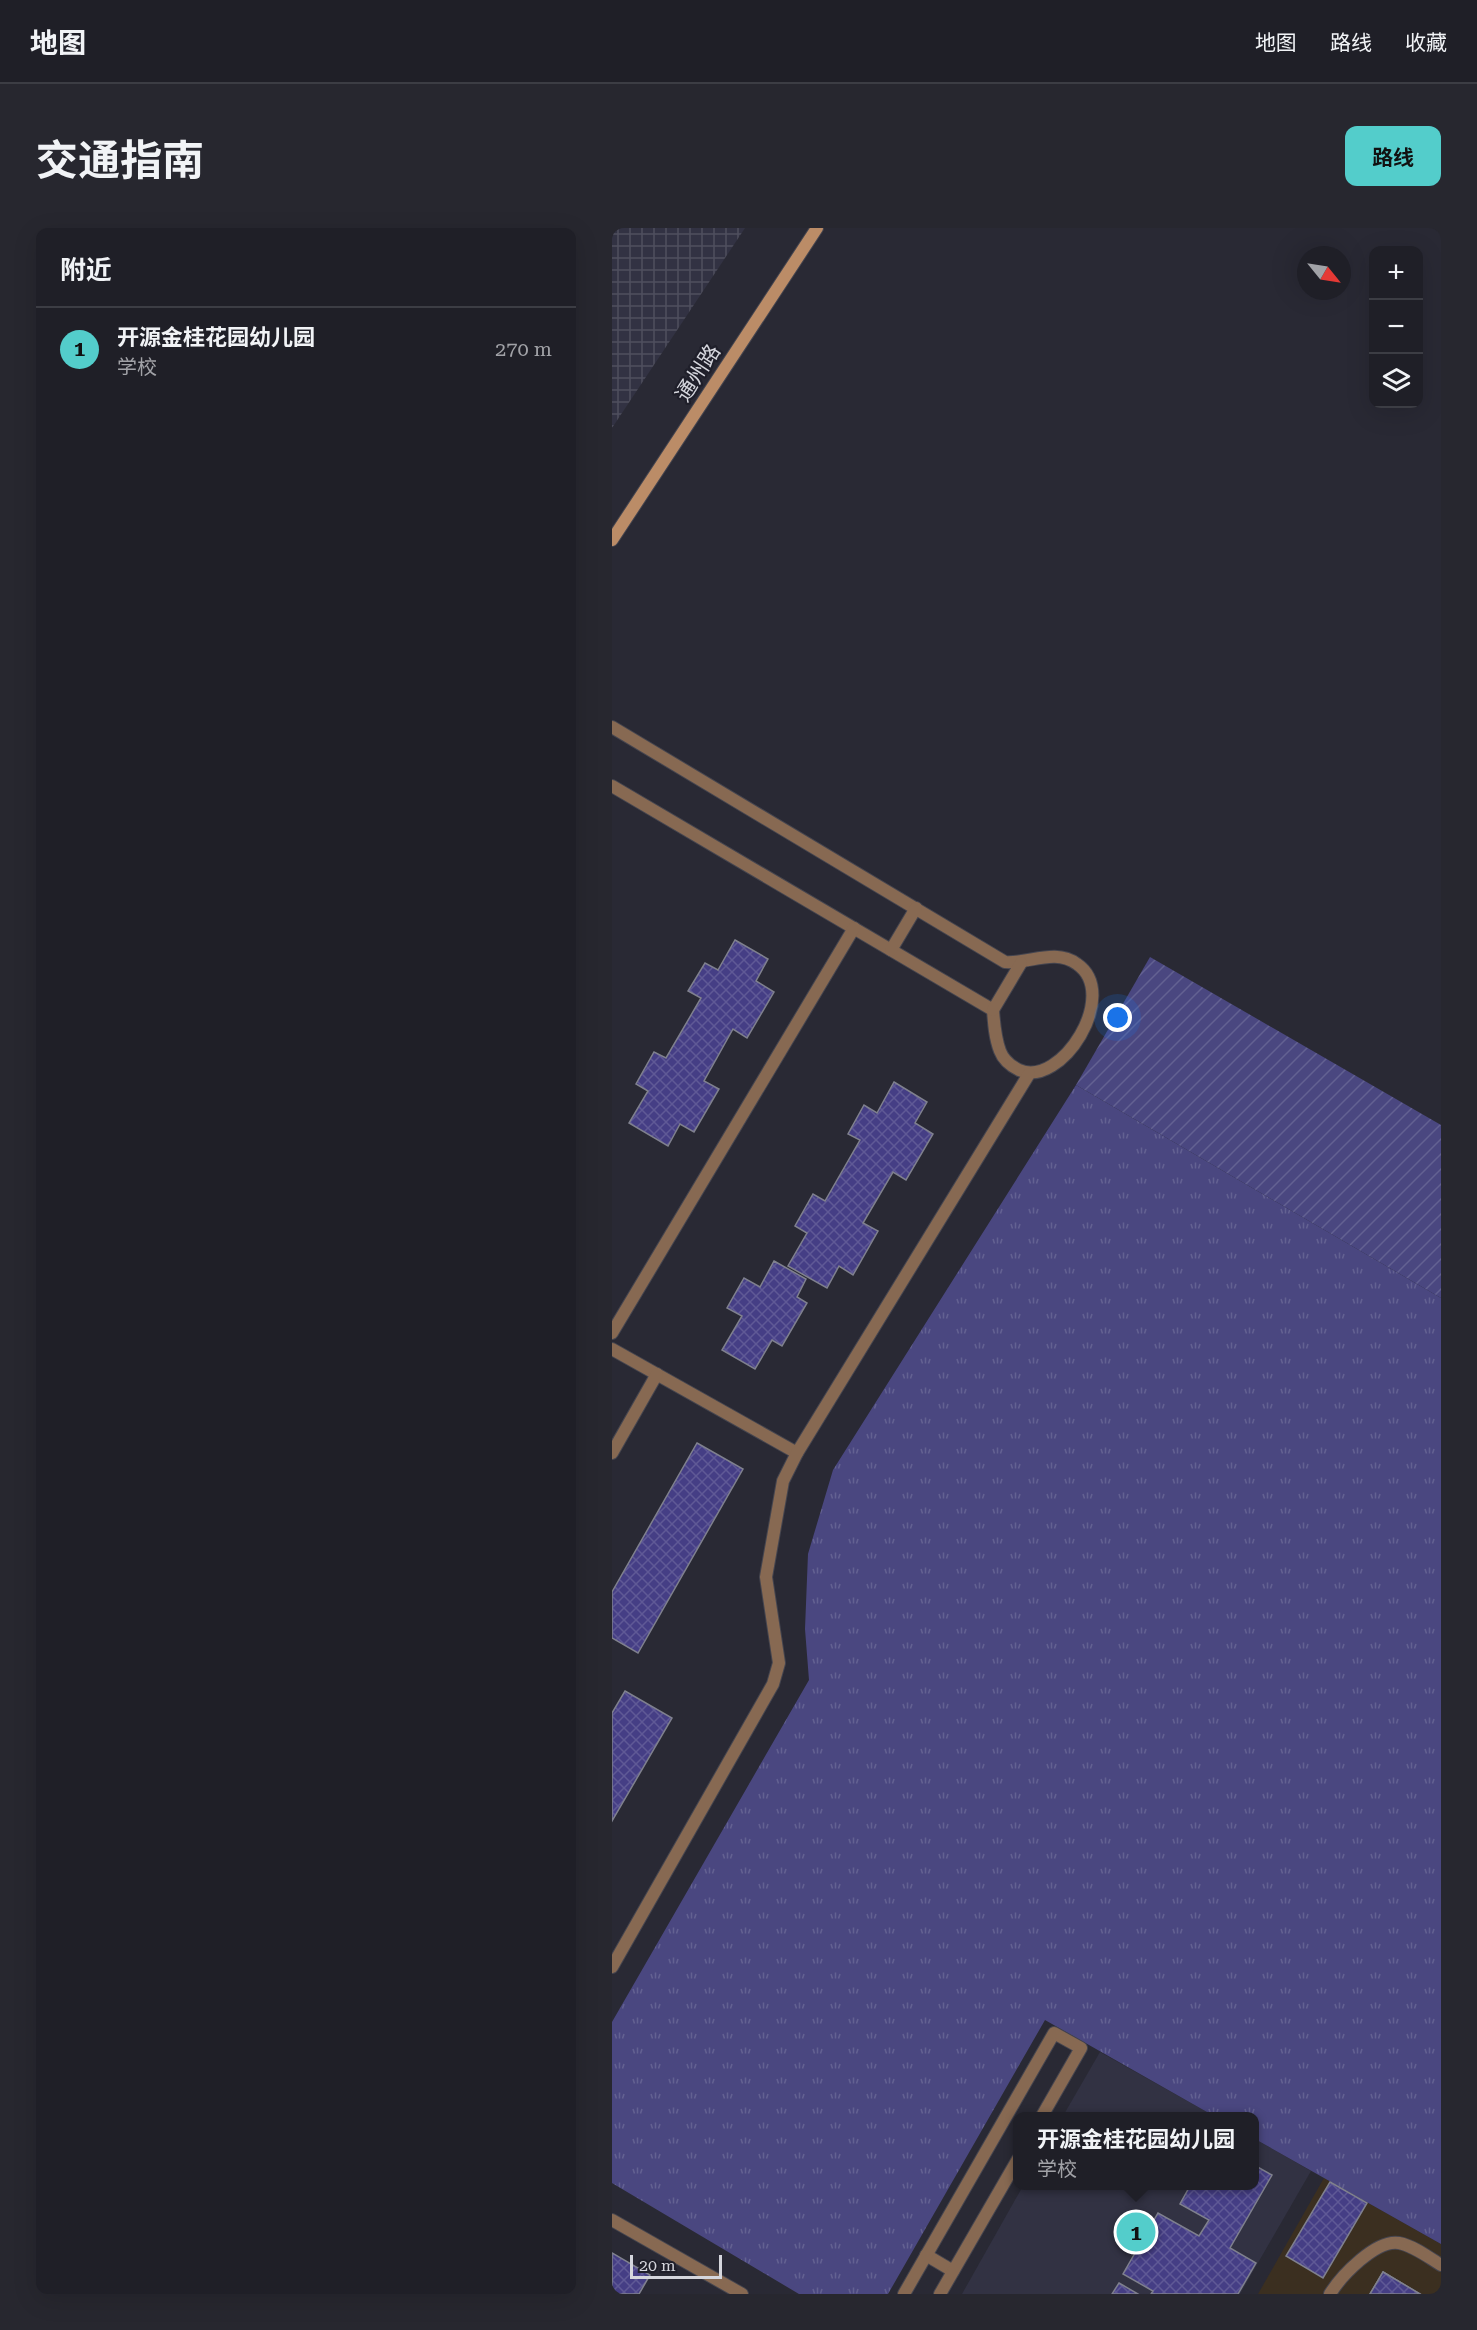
<!DOCTYPE html>
<html lang="zh">
<head>
<meta charset="utf-8">
<style>
	body { margin:0; font-family:"Roboto Serif","Noto Sans SC",serif; background:#27272f; color:#f1f3f6 }
	.controls { position:absolute; right:18px; top:18px; display:grid; overflow:hidden; border-radius:12px; box-shadow:0 6px 24px #0002 }
	.controls button { width:54px; height:54px; display:grid; place-items:center; padding:0; border:0; border-bottom:2px solid #3c3d44; background:#1f1f27; color:#f1f3f6; font:30px sans-serif }
	.compass { position:absolute; left:685px; top:18px; width:54px; height:54px; border-radius:50%; background:#1f1f27; box-shadow:0 6px 24px #0002; rotate:120deg }
	.scale { position:absolute; left:18px; bottom:15px; width:92px; box-sizing:border-box; padding-left:6px; border:3px solid #d5d6dd; border-top:0; font-size:16px; line-height:21px; white-space:nowrap; color:#d5d6dd; -webkit-text-stroke:4px #1f1f2a; paint-order:stroke }
	.you { position:absolute; left:506px; top:790px; width:21px; height:21px; margin:-15px; border:4px solid #fff; border-radius:50%; background:#1a73e8; box-shadow:0 0 0 9px #1a73e833 }
	.badge { display:grid; place-items:center; width:39px; height:39px; border-radius:50%; background:#53cdcb; color:#111; font-size:20px; font-weight:700 }
	.pin { position:absolute; translate:-50% -50%; border:3px solid #fff; box-shadow:0 2px 6px #0006 }
	.popup { position:absolute; left:401px; top:1884px; width:246px; height:78px; box-sizing:border-box; display:grid; place-content:center; border-radius:12px; background:#1f1f27; filter:drop-shadow(0 2px 4px #0005); font-size:20px; white-space:nowrap; color:#a1a2a7 }
	.popup b { font-size:22px; color:#f1f3f6 }
	.popup::after { content:''; position:absolute; left:50%; top:100%; margin-left:-12px; border:12px solid transparent; border-top-color:#1f1f27 }
	.list { margin:0; padding:0; list-style:none }
	h2 { display:flex; justify-content:space-between; align-items:center; height:78px; margin:0; padding:0 24px; font-size:26px }
	h2 small { font-size:20px; font-weight:400; color:#a1a2a7 }
	.list li { display:grid; grid-template-columns:39px 1fr auto; gap:18px; align-items:center; box-sizing:border-box; height:84px; padding:0 24px; border-top:2px solid #3c3d44 }
	.list b { display:block; font-size:22px; white-space:nowrap }
	.list p { margin:0; font-size:20px; white-space:nowrap; color:#a1a2a7 }
	.list em { font-size:20px; font-style:normal; color:#a1a2a7 }
	.icon { flex:none; width:33px; height:33px; fill:none; stroke:currentColor; stroke-width:2; stroke-linecap:round; stroke-linejoin:round }
	.map { position:relative; flex:none; width:829px; height:2066px; overflow:hidden; border-radius:12px }
	header { display:flex; align-items:center; gap:36px; box-sizing:border-box; height:84px; padding:0 30px; background:#1f1f27; border-bottom:2px solid #3c3d44 }
	header strong { font-size:28px }
	nav { display:flex; gap:33px; margin-inline-start:auto; font-size:21px }
	.intro { display:flex; align-items:center; justify-content:space-between; box-sizing:border-box; height:144px; padding:0 36px }
	h1 { margin:0; font-size:42px }
	.button { padding:15px 27px; border-radius:12px; background:#53cdcb; color:#111; font-size:21px; font-weight:700 }
	main { display:flex; gap:36px; padding:0 36px }
	aside { flex:1; background:#1f1f27; border-radius:12px; box-shadow:0 6px 24px #0002 }
	.map>svg:first-child { display:block }
	.commercial { fill:#3b2f20 }
	.industrial { fill:url(#industrial-grid) }
	.built { fill:#323243 }
	.grass { fill:url(#grass-tufts) }
	.garden { fill:url(#garden-furrows) }
	.building { fill:url(#building-cross-hatch); stroke:#7f808e; stroke-width:1.5 }
	.lines { fill:none; stroke-linecap:round; stroke-linejoin:round }
	.lane-casing { stroke:#45454f; stroke-width:14 }
	.street-casing { stroke:#45454f; stroke-width:14 }
	.secondary-casing { stroke:#45454f; stroke-width:14 }
	.lane { stroke:#876952; stroke-width:12 }
	.street { stroke:#876952; stroke-width:12 }
	.secondary { stroke:#bb8c67; stroke-width:12 }
	.labels { text-anchor:middle; stroke-width:4.5; stroke-linejoin:round; paint-order:stroke }
	.street-label { font-size:21px; fill:#d5d6dd; stroke:#1f1f2a }
</style>
</head>
<body>
<header>
<strong>地图</strong>
<nav><a>地图</a><a>路线</a><a>收藏</a></nav>
</header>
<div class="intro"><h1>交通指南</h1><a class="button">路线</a></div>
<main>
<aside>
<h2>附近<small></small></h2>
<ul class="list">
<li><span class="badge">1</span><div><b>开源金桂花园幼儿园</b><p>学校</p></div><em>270 m</em></li>
</ul>
</aside>
<div class="map">
<svg width="829" height="2066" viewBox="0 0 829 2066">
	<defs>
		<pattern id="industrial-grid" width="8" height="8" patternUnits="userSpaceOnUse" patternTransform="scale(1.5)"><rect width="8" height="8" fill="#323243"/><path d="M0 4h8M4 0v8" fill="none" stroke="#4f4f5e"/></pattern>
		<pattern id="grass-tufts" width="24" height="20" patternUnits="userSpaceOnUse" patternTransform="scale(1.5)"><rect width="24" height="20" fill="#4a4780"/><path d="M3 7l-1-3M5 7V3M7 7l1-3M15 17l-1-3M17 17v-4M19 17l1-3" fill="none" stroke="#636192"/></pattern>
		<pattern id="garden-furrows" width="10" height="10" patternUnits="userSpaceOnUse" patternTransform="scale(1.5)"><rect width="10" height="10" fill="#4a4780"/><path d="M-1 1l2-2M0 10L10 0M9 11l2-2" fill="none" stroke="#636192"/></pattern>
		<pattern id="building-cross-hatch" width="8" height="8" patternUnits="userSpaceOnUse" patternTransform="scale(1.5)"><rect width="8" height="8" fill="#453e85"/><path d="M0 0l8 8M0 8l8-8" fill="none" stroke="#5f5996"/></pattern>
	</defs>
	<rect width="100%" height="100%" fill="#292934"/>
	<!-- commercial -->
	<path class="commercial" d="M712,1950L829,2016V2066H646Z"/>
	<!-- industrial -->
	<path class="industrial" d="M0,0H133L0,200Z"/>
	<!-- built -->
	<g class="built">
		<path d="M488,1824L602,1888H451Z"/>
		<path d="M643,1911L699,1943L628,2066H350L411,1958H642Z"/>
	</g>
	<!-- grass -->
	<path class="grass" d="M464,857L829,1070V2016L643,1911L642,1888H602L433,1792L276,2066H187L0,1955V1794L197,1452L193,1401L196,1326L221,1242Z"/>
	<!-- garden -->
	<path class="garden" d="M538,729L829,897V1070L464,857Z"/>
	<!-- building -->
	<g class="building">
		<path d="M123,712L156,731L144,753L162,764L135,810L121,801L92,853L107,861L82,904L68,896L56,918L17,895L36,863L24,856L42,824L54,830L89,770L76,763L93,735L106,742Z"/>
		<path d="M282,854L315,874L303,895L321,906L294,952L281,944L251,995L266,1003L241,1047L227,1038L215,1060L176,1038L195,1005L183,998L201,966L213,973L248,912L236,906L252,877L265,885Z"/>
		<path d="M162,1033L194,1051L185,1069L195,1075L170,1118L160,1112L143,1141L110,1122L130,1088L115,1080L132,1050L148,1059Z"/>
		<path d="M85,1215L131,1241L26,1425L0,1410V1364Z"/>
		<path d="M13,1463L60,1490L0,1593V1485Z"/>
		<path d="M642,1937L660,1947L618,2020L644,2035L626,2066H539L541,2063L511,2046L546,1985L587,2008L597,1992L568,1976L578,1958H642Z"/>
		<path d="M718,1954L755,1975L711,2050L674,2028Z"/>
		<path d="M0,2025L38,2047L27,2066H0Z"/>
		<path d="M771,2044L808,2066H758Z"/>
		<path d="M771,2044L808,2066H758Z"/>
		<path d="M507,2055L526,2066H500Z"/>
	</g>
	<g class="lines">
		<!-- lane casing -->
		<g class="lane-casing">
			<g id="lane">
				<path d="M0,499L393,734C417,736 443,720 465,736C509,766 449,861 407,842C399,838 391,831 388,823C383,810 382,796 381,782L0,558"/>
				<path d="M279,722L304,680"/>
				<path d="M381,782L409,735"/>
				<path d="M0,1105L242,700"/>
				<path d="M0,1121L185,1225"/>
				<path d="M0,1225L45,1146"/>
				<path d="M0,1739L161,1456L167,1435L154,1349L171,1253L185,1225L417,846"/>
				<path d="M0,1992L130,2066"/>
				<path d="M718,2066C729,2048 764,2011 787,2015C802,2018 816,2029 829,2037"/>
			</g>
		</g>
		<!-- street casing -->
		<g class="street-casing">
			<g id="street">
				<path d="M314,2027L341,2043"/>
				<path d="M292,2066L442,1805L469,1820L430,1888"/>
				<path d="M328,2066L406,1931"/>
			</g>
		</g>
		<!-- secondary casing -->
		<g class="secondary-casing">
			<path id="secondary" d="M0,312L205,0"/>
		</g>
		<!-- lane -->
		<use href="#lane" class="lane"/>
		<!-- street -->
		<use href="#street" class="street"/>
		<!-- secondary -->
		<use href="#secondary" class="secondary"/>
	</g>
	<g class="labels">
		<!-- street labels -->
		<g class="street-label">
			<text transform="translate(86 145) rotate(-57)" y="7">通州路</text>
		</g>
	</g>
</svg>
<div class="controls">
<button>+</button>
<button>−</button>
<button><svg class="icon" aria-label="layers" viewBox="0 0 24 24"><path d="M12 4l9 5-9 5-9-5zM3 14l9 5 9-5"/></svg></button>
</div>
<svg class="compass" viewBox="-18 -18 36 36"><path d="M0-13l5 13h-10z" fill="#e53935"/><path d="M0 13l5-13h-10z" fill="#a1a2a7"/></svg>
<div class="scale">20 m</div>
<div class="you"></div>
<div class="pin badge" style="left:524px;top:2004px">1</div>
<div class="popup"><b>开源金桂花园幼儿园</b>学校</div>
</div>
</main>
</body>
</html>
